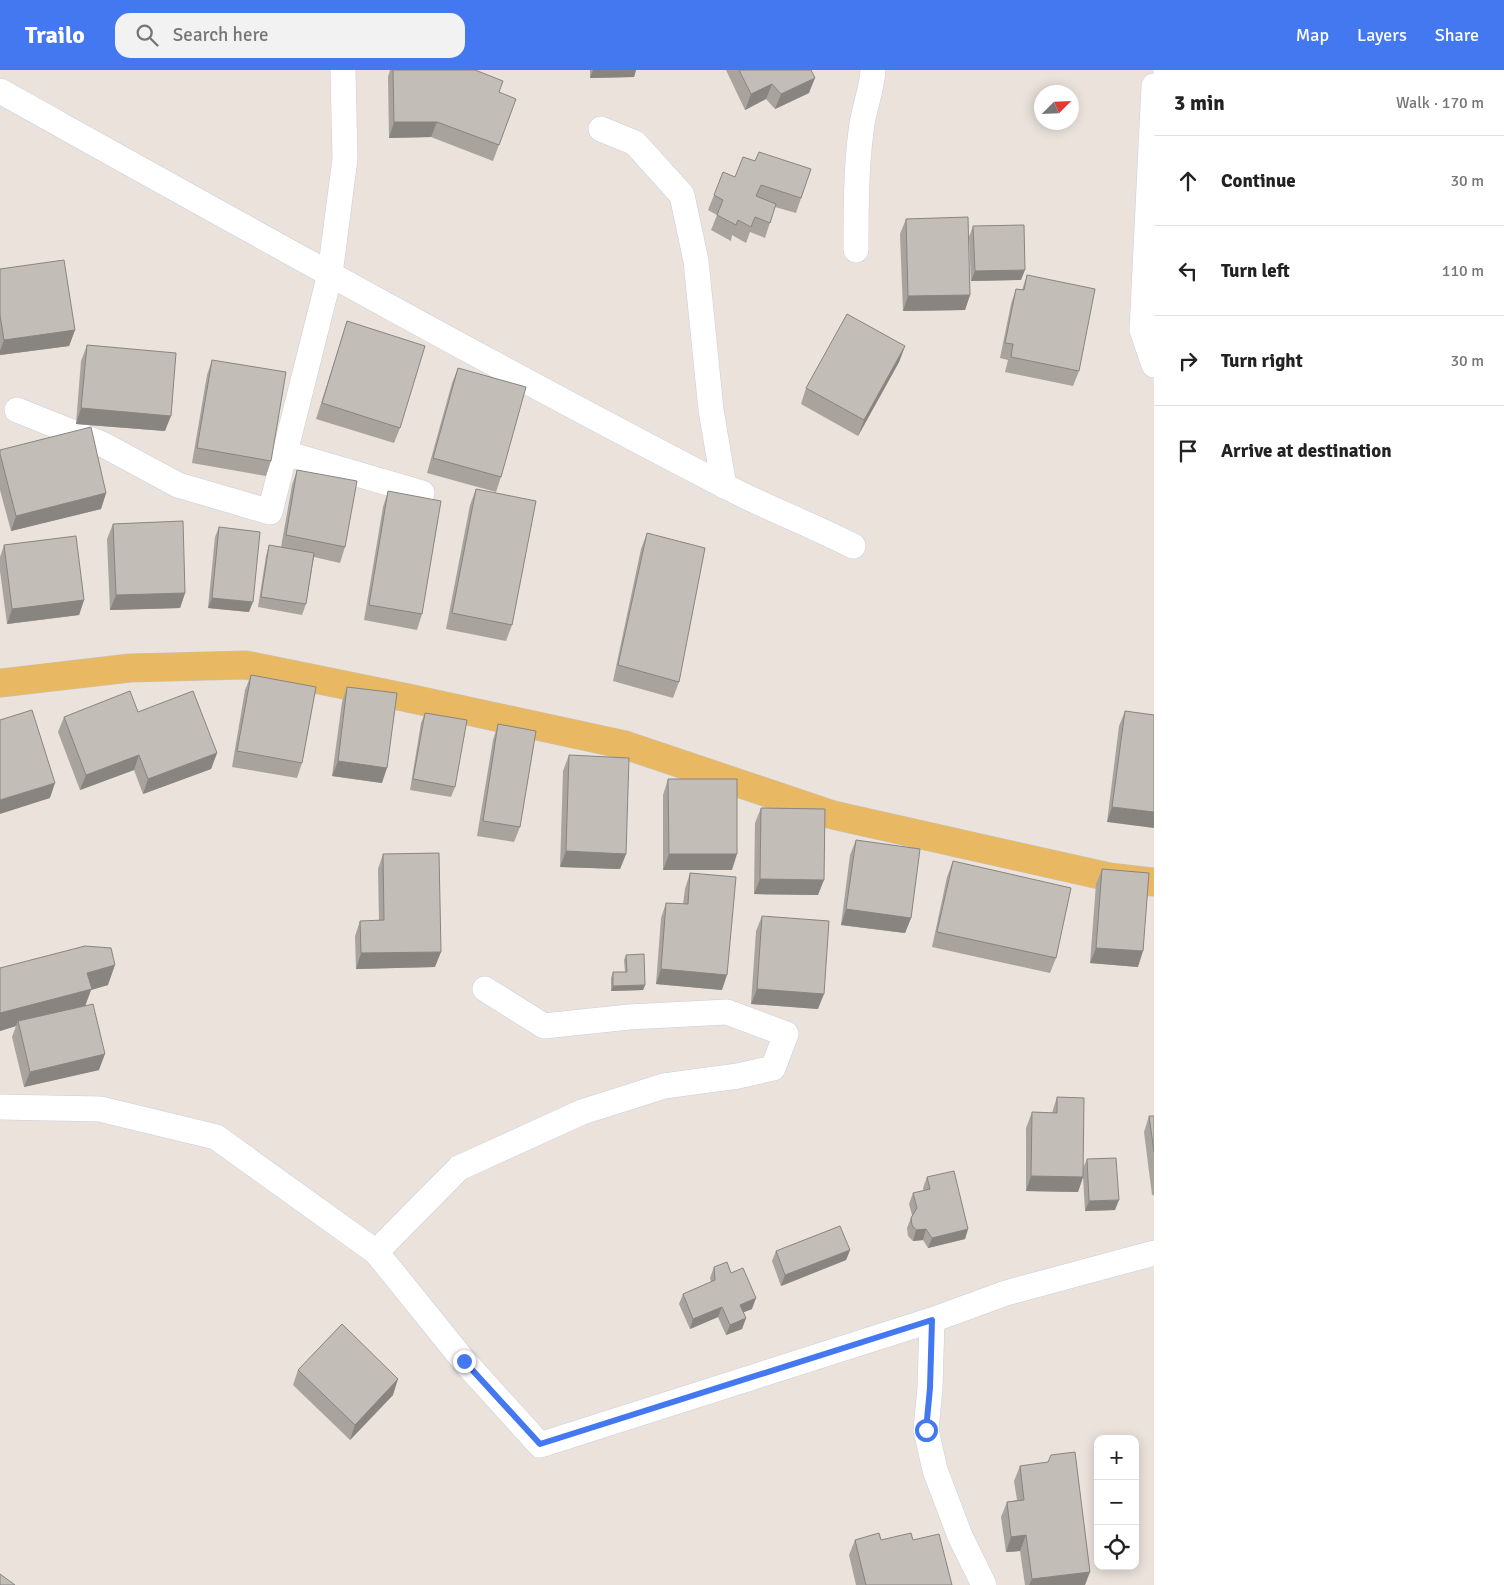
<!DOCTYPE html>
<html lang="en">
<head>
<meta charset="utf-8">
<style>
	body { margin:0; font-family:Signika,sans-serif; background:#f2f2f2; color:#222 }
	.controls { position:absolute; right:15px; bottom:15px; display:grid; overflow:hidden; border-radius:10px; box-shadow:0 2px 12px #0003 }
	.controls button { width:45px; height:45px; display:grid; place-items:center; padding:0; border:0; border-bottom:1px solid #e0e0e0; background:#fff; color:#222; font:25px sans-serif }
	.compass { position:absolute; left:1034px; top:15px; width:45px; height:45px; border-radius:50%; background:#fff; box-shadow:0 2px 12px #0003; rotate:66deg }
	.stop { position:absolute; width:15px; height:15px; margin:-11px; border:4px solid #4378f0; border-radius:50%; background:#fff }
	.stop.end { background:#4378f0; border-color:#fff; box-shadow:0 1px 5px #0008 }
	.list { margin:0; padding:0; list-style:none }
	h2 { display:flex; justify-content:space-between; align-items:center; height:65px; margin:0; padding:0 20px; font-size:21px }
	h2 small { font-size:16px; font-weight:400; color:#767676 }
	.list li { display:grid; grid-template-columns:32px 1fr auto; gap:15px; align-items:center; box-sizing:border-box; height:90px; padding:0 20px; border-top:1px solid #e0e0e0 }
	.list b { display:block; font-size:19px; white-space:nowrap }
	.list em { font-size:16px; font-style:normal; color:#767676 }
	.icon { flex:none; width:28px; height:28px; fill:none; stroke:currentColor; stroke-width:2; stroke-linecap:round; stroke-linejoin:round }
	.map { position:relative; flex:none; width:1154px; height:1515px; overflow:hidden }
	header { display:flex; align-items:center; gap:30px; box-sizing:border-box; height:70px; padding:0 25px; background:#4378f0; color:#fff }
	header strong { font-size:24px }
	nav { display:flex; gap:28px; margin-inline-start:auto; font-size:18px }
	.search { width:350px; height:45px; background:#f2f2f2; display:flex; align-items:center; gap:12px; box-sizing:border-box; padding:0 18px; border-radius:15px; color:#767676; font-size:19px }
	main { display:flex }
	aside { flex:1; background:#fff }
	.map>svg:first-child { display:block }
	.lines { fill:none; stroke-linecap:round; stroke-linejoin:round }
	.minor-casing { stroke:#cacfda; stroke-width:26 }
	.major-casing { stroke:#c3c3c3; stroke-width:29 }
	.minor { stroke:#fff; stroke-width:25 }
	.major { stroke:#e8b962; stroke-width:28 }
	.wall { fill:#a8a39d }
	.shaded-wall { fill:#888480 }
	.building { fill:#c3bdb7; stroke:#888480 }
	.route { stroke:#4378f0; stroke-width:6 }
</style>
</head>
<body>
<header>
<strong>Trailo</strong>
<div class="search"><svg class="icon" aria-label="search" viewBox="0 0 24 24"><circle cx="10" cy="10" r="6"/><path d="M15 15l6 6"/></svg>Search here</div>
<nav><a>Map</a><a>Layers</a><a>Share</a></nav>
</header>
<main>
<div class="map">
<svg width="1154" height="1515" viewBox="0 0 1154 1515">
	<rect width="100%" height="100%" fill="#eae2db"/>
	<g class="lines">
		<!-- minor casing -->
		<g class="minor-casing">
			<g id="minor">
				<path d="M1154,16L1142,260L1154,295"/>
				<path d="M0,21C239,154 478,288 721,414C764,437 810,454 853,476"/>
				<path d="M601,59L635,73L682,125L696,191L711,340L724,416"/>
				<path d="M856,180C856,141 856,100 861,61C863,40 872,21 873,0"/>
				<path d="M17,340L102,374L178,415L270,442L330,204L345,89L343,0"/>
				<path d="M285,383L422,423"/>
				<path d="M0,1037L100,1039L216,1067L376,1182L464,1291L540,1375L932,1250"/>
				<path d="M376,1182L459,1098L582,1042L664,1016L738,1006L773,998L786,964L727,942L629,947L544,956L485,919"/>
				<path d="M984,1515L960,1466L935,1400L926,1360L930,1318L932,1250L1006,1223L1154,1183"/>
			</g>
		</g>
		<!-- major casing -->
		<g class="major-casing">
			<path id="major" d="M0,613L130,598L246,595L408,628L625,675L833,745L1109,807L1154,812"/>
		</g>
		<!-- minor -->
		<use href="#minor" class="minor"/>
		<!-- major -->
		<use href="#major" class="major"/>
	</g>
	<!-- wall -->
	<g class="wall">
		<path d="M390,0H393L516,29L493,91L431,67L389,68L388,7Z"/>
		<path d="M590,0H636L634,7L590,8Z"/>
		<path d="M726,0H811L809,23L775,39L766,29L745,40Z"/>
		<path d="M755,91L811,99L796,143L775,137L765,168L750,162L746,173L732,165L731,171L711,160L717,145L708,140L714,125Z"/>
		<path d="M906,149L970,225L965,240L903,241L900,164Z"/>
		<path d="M973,156L1021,210L971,211L969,167Z"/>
		<path d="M0,199L75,260L69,276L0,285Z"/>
		<path d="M1027,205L1079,301L1073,316L1005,302L1008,290L1000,288L1011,234L1016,219L1022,220Z"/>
		<path d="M347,251L400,358L394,373L316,349L342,267Z"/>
		<path d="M87,275L165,361L76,354L81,291Z"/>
		<path d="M905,276L899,292L858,366L801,334L806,318Z"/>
		<path d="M212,290L271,391L266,406L192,393L207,305Z"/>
		<path d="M458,298L501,407L496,422L427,403L452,313Z"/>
		<path d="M0,380L106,423L101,439L11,461L0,420Z"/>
		<path d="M297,400L345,477L340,493L314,487L306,534L302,545L258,537L266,486L269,475L281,477L292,415Z"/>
		<path d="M476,419L512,555L506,571L446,559L470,435Z"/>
		<path d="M388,421L422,544L417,560L364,550L383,437Z"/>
		<path d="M113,454L185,523L180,538L110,540L107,469Z"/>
		<path d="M219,457L249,542L208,538L215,467Z"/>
		<path d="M647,463L679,612L673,628L613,611L641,479Z"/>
		<path d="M4,475L84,530L79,545L7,554L0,501V487Z"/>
		<path d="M251,605L302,693L297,708L232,697L245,620Z"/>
		<path d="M347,617L382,713L332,706L342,632Z"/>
		<path d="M1125,641L1154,645L1107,752L1119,656Z"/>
		<path d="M138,642L217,683L211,699L143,724L134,700L80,720L58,662L64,647Z"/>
		<path d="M425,643L455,717L451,727L410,720L421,653Z"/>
		<path d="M498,654L520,757L514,772L477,766L493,670Z"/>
		<path d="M569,685L626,784L620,799L560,797L563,701Z"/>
		<path d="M668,709L732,800H663V725Z"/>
		<path d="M761,738L818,825L754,824L755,753Z"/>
		<path d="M856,770L911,848L905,863L841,855L850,785Z"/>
		<path d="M383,784L435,897L356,899L355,866L360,851H379L378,799Z"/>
		<path d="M953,791L1056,888L1050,903L932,877L947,807Z"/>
		<path d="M1102,799L1138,897L1090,893L1096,814Z"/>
		<path d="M690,803L722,920L656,914L661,848L666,833L683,834L685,819Z"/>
		<path d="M762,846L818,939L751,934L756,861Z"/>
		<path d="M626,885L645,915L643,920L611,921V908L613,902H625L624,890Z"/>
		<path d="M0,898L108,915L91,920L85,936L99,1000L24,1017L12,967L16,956L0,961Z"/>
		<path d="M1057,1027L1083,1098L1087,1089L1115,1140L1085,1141L1083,1107L1078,1122L1026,1121V1058L1032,1042L1052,1043Z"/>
		<path d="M1149,1046H1154V1125H1152L1144,1062Z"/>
		<path d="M927,1107L968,1159L965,1169L928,1178L923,1170L913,1171L908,1166L907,1158L912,1145L909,1134L913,1123L924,1121L923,1118Z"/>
		<path d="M850,1180L846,1190L781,1216L772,1191L776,1181Z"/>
		<path d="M714,1197L731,1203L752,1239L743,1242L746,1248L742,1259L726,1265L718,1247L690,1259L679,1234L683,1224L711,1212L710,1208Z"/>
		<path d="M298,1300L393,1325L350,1370L293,1315Z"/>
		<path d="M1051,1385L1085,1515H1025L1020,1481L1006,1482L1001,1447L1007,1432L1017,1430L1014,1411L1020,1396L1048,1393Z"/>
		<path d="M855,1470H913L952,1515H856L849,1485Z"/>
	</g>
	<!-- shaded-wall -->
	<g class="shaded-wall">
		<path d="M593,0H636L634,7L590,8Z"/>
		<path d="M815,8L809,23L775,39L781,24Z"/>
		<path d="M772,14L766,29L745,40L751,24Z"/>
		<path d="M394,52H437L431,67L389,68Z"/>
		<path d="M1025,200L1021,210L971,211L975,201Z"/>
		<path d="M970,225L965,240L903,241L908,226Z"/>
		<path d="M75,260L69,276L0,285V281L4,270Z"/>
		<path d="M905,276L899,292L858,366L864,350Z"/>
		<path d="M81,338L171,346L165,361L76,354Z"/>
		<path d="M106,423L101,439L11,461L16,446Z"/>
		<path d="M185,523L180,538L110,540L116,525Z"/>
		<path d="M212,528L253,532L249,542L208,538Z"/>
		<path d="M84,530L79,545L7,554L12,539Z"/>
		<path d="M217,683L211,699L143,724L148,709Z"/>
		<path d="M139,685L134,700L80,720L86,705Z"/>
		<path d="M338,691L387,698L382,713L332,706Z"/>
		<path d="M55,713L50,728L0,744V730Z"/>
		<path d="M1112,737L1154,742V758L1107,752Z"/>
		<path d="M566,781L626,784L620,799L560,797Z"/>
		<path d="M669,784H737L732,800H663Z"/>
		<path d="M760,809L824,810L818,825L754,824Z"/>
		<path d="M846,839L911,848L905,863L841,855Z"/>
		<path d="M1096,878L1143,881L1138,897L1090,893Z"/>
		<path d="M441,882L435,897L356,899L361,883Z"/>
		<path d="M115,895L108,915L91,920L84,939L18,951L16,956L0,961V943L87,903Z"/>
		<path d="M661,899L727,905L722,920L656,914Z"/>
		<path d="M645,915L643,920L611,921L613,916Z"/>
		<path d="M757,919L824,924L818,939L751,934Z"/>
		<path d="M105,984L99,1000L24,1017L30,1002Z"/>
		<path d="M1031,1106L1083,1107L1078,1122L1026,1121Z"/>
		<path d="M1119,1130L1115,1140L1085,1141L1089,1131Z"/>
		<path d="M926,1159L923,1170L913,1171L916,1160Z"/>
		<path d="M968,1159L965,1169L928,1178L932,1168Z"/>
		<path d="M850,1180L846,1190L781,1216L785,1205Z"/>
		<path d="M756,1228L752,1239L737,1245L740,1235Z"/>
		<path d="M722,1237L718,1247L690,1259L693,1249Z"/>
		<path d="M746,1248L742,1259L726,1265L730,1255Z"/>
		<path d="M398,1309L393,1325L350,1370L355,1355Z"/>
		<path d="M1026,1465L1020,1481L1006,1482L1011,1467Z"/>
		<path d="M1090,1502L1085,1515H1029L1032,1509Z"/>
	</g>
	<!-- building -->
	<g class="building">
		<path d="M393,0H475L503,11L499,22L516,29L499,75L437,52H394Z"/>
		<path d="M739,0H811L815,8L781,24L772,14L751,24Z"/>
		<path d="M759,82L811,99L801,128L761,115L756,126L776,134L770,153L755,147L751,157L738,150L736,155L717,145L723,130L714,125L723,102L735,107L743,87L755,91Z"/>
		<path d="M968,147L970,225L908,226L906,149Z"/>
		<path d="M1024,155L1025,200L975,201L973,156Z"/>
		<path d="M64,190L75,260L4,270L0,245V199Z"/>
		<path d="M1027,205L1095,219L1079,301L1011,287L1013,274L1005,273L1016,219L1024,220Z"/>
		<path d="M847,244L905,276L864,350L806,318Z"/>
		<path d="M347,251L425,276L400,358L322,333Z"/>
		<path d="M87,275L176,283L171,346L81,338Z"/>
		<path d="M212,290L286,302L271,391L197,378Z"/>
		<path d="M458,298L526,317L501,407L433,388Z"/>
		<path d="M91,357L106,423L16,446L0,384V380Z"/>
		<path d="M297,400L357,411L345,477L286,465Z"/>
		<path d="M476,419L536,431L512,555L452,543Z"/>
		<path d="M388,421L441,431L422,544L369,535Z"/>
		<path d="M183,451L185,523L116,525L113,454Z"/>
		<path d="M219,457L260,462L253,532L212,528Z"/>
		<path d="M647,463L705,478L679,612L618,595Z"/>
		<path d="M76,466L84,530L12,539L4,475Z"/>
		<path d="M269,475L314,483L306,534L261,527Z"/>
		<path d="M251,605L316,617L302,693L237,681Z"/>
		<path d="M347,617L397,623L387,698L338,691Z"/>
		<path d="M130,621L138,642L193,621L217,683L148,709L139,685L86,705L64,647Z"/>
		<path d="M32,640L55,713L0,730V650Z"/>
		<path d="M1125,641L1154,645V742L1112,737Z"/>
		<path d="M425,643L467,650L455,717L413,709Z"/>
		<path d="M498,654L536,661L520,757L483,751Z"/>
		<path d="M569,685L629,688L626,784L566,781Z"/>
		<path d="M668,709H737V784H669Z"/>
		<path d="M761,738L825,739L824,810L760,809Z"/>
		<path d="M856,770L920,779L911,848L846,839Z"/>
		<path d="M439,783L441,882L361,883L360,851L384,850L383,784Z"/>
		<path d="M953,791L1071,818L1056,888L937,862Z"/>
		<path d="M1102,799L1149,803L1143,881L1096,878Z"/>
		<path d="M690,803L736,807L727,905L661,899L666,833L688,834Z"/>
		<path d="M762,846L829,851L824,924L757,919Z"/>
		<path d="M85,876L111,878L115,895L87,903L92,919L0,943V898Z"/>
		<path d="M644,884L645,915L613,916V902H627L626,885Z"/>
		<path d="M93,934L105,984L30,1002L18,951Z"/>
		<path d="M1057,1027L1084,1028L1083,1107L1031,1106L1032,1042L1057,1043Z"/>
		<path d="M1149,1046H1154V1082Z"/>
		<path d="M1116,1088L1119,1130L1089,1131L1087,1089Z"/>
		<path d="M954,1101L968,1159L932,1168L926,1159L916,1160L912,1155L911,1148L917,1138L913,1123L930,1119L927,1107Z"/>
		<path d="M840,1156L850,1180L785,1205L776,1181Z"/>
		<path d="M727,1192L731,1203L743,1198L756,1228L740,1235L746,1248L730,1255L722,1237L693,1249L683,1224L715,1210L714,1197Z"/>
		<path d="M342,1254L398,1309L355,1355L298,1300Z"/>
		<path d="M1075,1382L1090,1502L1032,1509L1026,1465L1011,1467L1007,1432L1024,1430L1020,1396L1048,1392L1051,1385Z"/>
		<path d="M879,1463L881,1470L911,1463L913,1470L939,1464L952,1515H866L855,1470Z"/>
		<path d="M0,1504L15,1515H0Z"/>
	</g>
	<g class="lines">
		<!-- route -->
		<path class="route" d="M464,1291L540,1374L932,1250L930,1318L926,1360"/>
	</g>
</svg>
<div class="controls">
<button>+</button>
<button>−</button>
<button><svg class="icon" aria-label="locate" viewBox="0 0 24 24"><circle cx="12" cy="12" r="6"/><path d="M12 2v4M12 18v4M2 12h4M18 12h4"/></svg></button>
</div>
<svg class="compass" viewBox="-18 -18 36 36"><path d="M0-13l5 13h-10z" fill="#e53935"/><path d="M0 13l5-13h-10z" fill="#767676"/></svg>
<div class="stop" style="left:926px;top:1360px"></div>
<div class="stop end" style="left:464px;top:1291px"></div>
</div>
<aside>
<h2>3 min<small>Walk · 170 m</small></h2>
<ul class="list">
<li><svg class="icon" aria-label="ahead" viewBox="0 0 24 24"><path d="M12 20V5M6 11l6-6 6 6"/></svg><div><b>Continue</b></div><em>30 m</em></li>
<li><svg class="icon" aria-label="left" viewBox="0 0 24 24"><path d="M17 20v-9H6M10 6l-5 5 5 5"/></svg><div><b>Turn left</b></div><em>110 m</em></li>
<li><svg class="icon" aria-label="right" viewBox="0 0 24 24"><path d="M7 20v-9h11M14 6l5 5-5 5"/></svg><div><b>Turn right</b></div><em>30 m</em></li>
<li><svg class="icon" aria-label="arrive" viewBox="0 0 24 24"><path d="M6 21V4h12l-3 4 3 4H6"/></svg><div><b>Arrive at destination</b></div></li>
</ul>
</aside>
</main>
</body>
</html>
